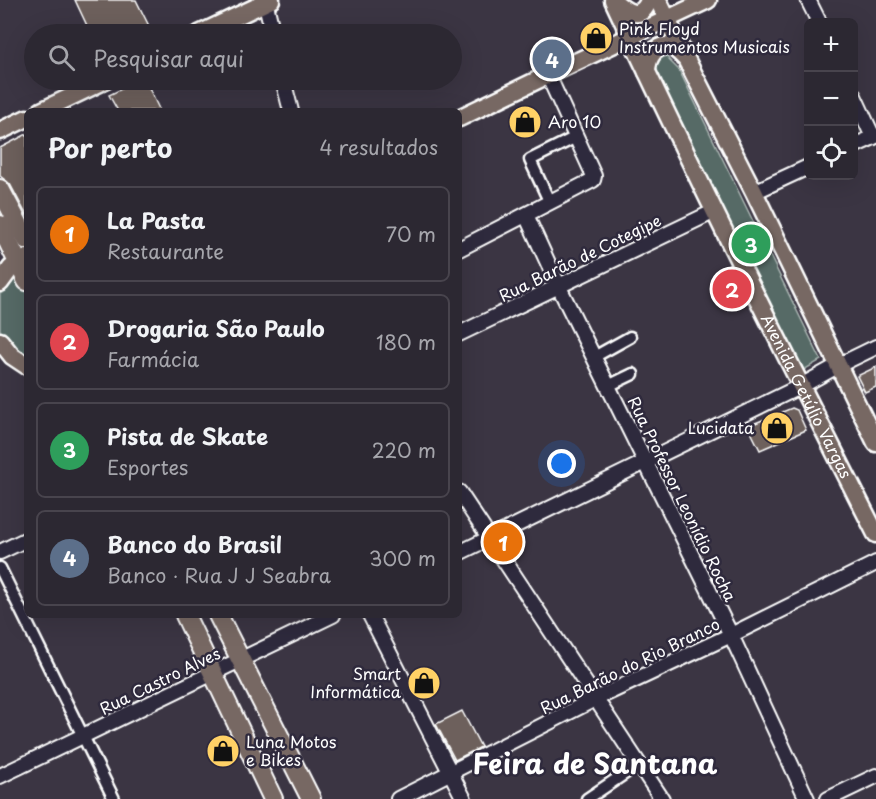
<!DOCTYPE html>
<html lang="pt">
<head>
<meta charset="utf-8">
<style>
	body { margin:0; font-family:"Playpen Sans",sans-serif; background:#34303a; color:#f1f3f6 }
	.controls { position:absolute; right:18px; top:18px; display:grid; overflow:hidden; border-radius:9px; box-shadow:0 6px 24px #0002 }
	.controls button { width:54px; height:54px; display:grid; place-items:center; padding:0; border:0; border-bottom:2px solid #48444d; background:#2c2832; color:#f1f3f6; font:30px sans-serif }
	.you { position:absolute; left:562px; top:464px; width:21px; height:21px; margin:-15px; border:4px solid #fff; border-radius:50%; background:#1a73e8; box-shadow:0 0 0 9px #1a73e833 }
	.badge { display:grid; place-items:center; width:39px; height:39px; border-radius:50%; background:#db2777; color:#fff; font-size:20px; font-weight:700 }
	.pin { position:absolute; translate:-50% -50%; border:3px solid #fff; box-shadow:0 2px 6px #0006 }
	.list { margin:0; padding:0; list-style:none }
	h2 { display:flex; justify-content:space-between; align-items:center; height:78px; margin:0; padding:0 24px; font-size:26px }
	h2 small { font-size:20px; font-weight:400; color:#a6a6ac }
	.list li { display:grid; grid-template-columns:39px 1fr auto; gap:18px; align-items:center; box-sizing:border-box; height:96px; margin:0 12px 12px; padding:0 12px; border:2px solid #48444d; border-radius:9px }
	.list b { display:block; font-size:22px; white-space:nowrap }
	.list p { margin:0; font-size:20px; white-space:nowrap; color:#a6a6ac }
	.list em { font-size:20px; font-style:normal; color:#a6a6ac }
	.icon { flex:none; width:33px; height:33px; fill:none; stroke:currentColor; stroke-width:2; stroke-linecap:round; stroke-linejoin:round }
	.map { position:relative; flex:none; width:876px; height:799px; overflow:hidden }
	.search { position:absolute; background:#2c2832; box-shadow:0 6px 24px #0002; left:24px; top:24px; width:438px; height:66px; display:flex; align-items:center; gap:15px; box-sizing:border-box; padding:0 21px; border-radius:33px; color:#a6a6ac; font-size:22px }
	.panel { position:absolute; background:#2c2832; box-shadow:0 6px 24px #0002; left:24px; top:108px; width:438px; height:510px; border-radius:9px }
	.map>svg:first-child { display:block }
	.green { fill:#566b66; stroke:#aab5b2; stroke-width:1.5 }
	.building { fill:#6d605b; stroke:#fff; stroke-width:1.5 }
	.lines { fill:none; stroke-linecap:round; stroke-linejoin:round }
	.minor-casing { stroke:#fff; stroke-width:15 }
	.tertiary-casing { stroke:#fff; stroke-width:18 }
	.primary-casing { stroke:#fff; stroke-width:21 }
	.trunk-casing { stroke:#fff; stroke-width:22 }
	.minor { stroke:#2f2a3d; stroke-width:10 }
	.tertiary { stroke:#2f2a3d; stroke-width:14 }
	.primary { stroke:#776864; stroke-width:16 }
	.trunk { stroke:#776864; stroke-width:18 }
	.labels { text-anchor:middle; stroke-width:5; stroke-linejoin:round; paint-order:stroke }
	.poi-label { font-size:16px; fill:#fff; stroke:#2f2a3d; text-anchor:start }
	.street-label { font-size:16px; fill:#fff; stroke:#2f2a3d }
	.town-label { font-size:28px; font-weight:bold; fill:#fff; stroke:#2f2a3d }
</style>
</head>
<body>
<div class="map">
<svg width="876" height="799" viewBox="0 0 876 799">
	<rect width="100%" height="100%" fill="#3b3543"/>
	<filter id="ink" filterUnits="userSpaceOnUse"><feTurbulence type="fractalNoise" baseFrequency=".0167" numOctaves="2"/><feDisplacementMap in="SourceGraphic" scale="12" xChannelSelector="R" yChannelSelector="G"/><feConvolveMatrix kernelMatrix="1 2 1 2 8 2 1 2 1" color-interpolation-filters="sRGB"/></filter>
	<g filter="url(#ink)">
		<!-- green -->
		<g class="green">
			<path d="M665,54L669,60L679,70L821,360L802,371L650,62L651,59Z"/>
			<path d="M27,258V366L0,341V283Z"/>
		</g>
		<!-- building -->
		<g class="building">
			<path d="M75,0H136L153,34H91Z"/>
			<path d="M140,80H145L160,111H118L109,95Z"/>
			<path d="M27,134V216L10,184L0,176V148Z"/>
			<path d="M876,367V387L865,392L857,376Z"/>
			<path d="M792,408L797,410L806,430L760,450L748,426Z"/>
			<path d="M462,711L481,747L455,760L436,724Z"/>
		</g>
		<g class="lines">
			<!-- minor casing -->
			<g class="minor-casing">
				<g id="minor">
					<path d="M550,203L530,160L576,137"/>
					<path d="M594,357L630,337"/>
					<path d="M608,386L633,374"/>
					<path d="M0,568L114,799"/>
					<path d="M587,799L639,764"/>
				</g>
			</g>
			<!-- tertiary casing -->
			<g class="tertiary-casing">
				<g id="tertiary">
					<path d="M265,0L273,34"/>
					<path d="M808,0L819,22"/>
					<path d="M283,80L291,111"/>
					<path d="M854,96L873,137"/>
					<path d="M854,146L876,136"/>
					<path d="M754,192L808,167"/>
					<path d="M526,215L559,287L731,635L807,799"/>
					<path d="M459,249L593,180L594,176L548,75"/>
					<path d="M459,334L715,211"/>
					<path d="M459,492L662,799"/>
					<path d="M0,552L27,539"/>
					<path d="M459,553L801,386L839,365L876,347"/>
					<path d="M370,615L464,799"/>
					<path d="M0,776L333,615"/>
					<path d="M398,799L595,699L731,635L876,563"/>
					<path d="M828,799L876,776"/>
				</g>
			</g>
			<!-- primary casing -->
			<g class="primary-casing">
				<g id="primary">
					<path id="s1" d="M613,0C697,180 786,357 876,534"/>
					<path d="M658,0L685,57L754,192L876,443"/>
					<path d="M614,1C626,12 641,22 649,0"/>
					<path d="M199,34L271,0"/>
					<path d="M647,72C647,59 655,42 672,47C676,49 680,53 684,57"/>
					<path d="M41,111L106,80"/>
					<path d="M459,118L548,75L708,0"/>
					<path d="M0,131L27,118"/>
					<path d="M0,283L11,268L27,258"/>
					<path d="M0,341L12,356L27,366"/>
				</g>
			</g>
			<!-- trunk casing -->
			<g class="trunk-casing">
				<g id="trunk">
					<path d="M0,189L27,240"/>
					<path d="M0,225L27,281"/>
					<path d="M185,615L273,799"/>
					<path d="M218,615L311,799"/>
				</g>
			</g>
			<!-- minor -->
			<use href="#minor" class="minor"/>
			<!-- tertiary -->
			<use href="#tertiary" class="tertiary"/>
			<!-- primary -->
			<use href="#primary" class="primary"/>
			<!-- trunk -->
			<use href="#trunk" class="trunk"/>
		</g>
	</g>
	<!-- icons -->
	<defs>
		<g id="shop-disc" transform="scale(1.725)"><circle r="9.5" fill="#ffd166" stroke="#2f2a3d"/><path d="M-5-2.5h2.3a2.7 3.5 0 0 1 5.4 0H5L5.5 6h-11ZM-1.5-2.5h3a1.5 2.3 0 0 0-3 0Z" fill="#111"/></g>
	</defs>
	<g fill-rule="evenodd">
		<use href="#shop-disc" x="596" y="38"/>
		<use href="#shop-disc" x="525" y="122"/>
		<use href="#shop-disc" x="777" y="428"/>
		<use href="#shop-disc" x="424" y="683"/>
		<use href="#shop-disc" x="223" y="751"/>
	</g>
	<g class="labels">
		<!-- poi labels -->
		<g class="poi-label">
			<text x="619" y="35">Pink Floyd<tspan x="619" dy="18">Instrumentos Musicais</tspan></text>
			<text x="548" y="128">Aro 10</text>
			<text x="754" y="434" text-anchor="end">Lucidata</text>
			<text x="401" y="680" text-anchor="end">Smart<tspan x="401" dy="18">Informática</tspan></text>
			<text x="246" y="748">Luna Motos<tspan x="246" dy="18">e Bikes</tspan></text>
		</g>
		<!-- street labels -->
		<g class="street-label">
			<text transform="translate(580 258) rotate(-26)" y="6">Rua Barão de Cotegipe</text>
			<text dy="6" stroke="none"><textPath href="#s1" startOffset="441">Avenida Getúlio Vargas</textPath></text>
			<text transform="translate(682 499) rotate(64)" y="6">Rua Professor Leonídio Rocha</text>
			<text transform="translate(630 666) rotate(-26)" y="6">Rua Barão do Rio Branco</text>
			<text transform="translate(160 681) rotate(-26)" y="6">Rua Castro Alves</text>
		</g>
		<!-- town labels -->
		<g class="town-label">
			<text x="595" y="774">Feira de Santana</text>
		</g>
	</g>
</svg>
<div class="controls">
<button>+</button>
<button>−</button>
<button><svg class="icon" aria-label="locate" viewBox="0 0 24 24"><circle cx="12" cy="12" r="6"/><path d="M12 2v4M12 18v4M2 12h4M18 12h4"/></svg></button>
</div>
<div class="you"></div>
<div class="pin badge" style="left:503px;top:542px;background:#e8710a">1</div>
<div class="pin badge" style="left:732px;top:289px;background:#e0444e">2</div>
<div class="pin badge" style="left:751px;top:244px;background:#2e9e5b">3</div>
<div class="pin badge" style="left:552px;top:59px;background:#5c6f8a">4</div>
<div class="search"><svg class="icon" aria-label="search" viewBox="0 0 24 24"><circle cx="10" cy="10" r="6"/><path d="M15 15l6 6"/></svg>Pesquisar aqui</div>
<section class="panel">
<h2>Por perto<small>4 resultados</small></h2>
<ul class="list">
<li><span class="badge" style="background:#e8710a">1</span><div><b>La Pasta</b><p>Restaurante</p></div><em>70 m</em></li>
<li><span class="badge" style="background:#e0444e">2</span><div><b>Drogaria São Paulo</b><p>Farmácia</p></div><em>180 m</em></li>
<li><span class="badge" style="background:#2e9e5b">3</span><div><b>Pista de Skate</b><p>Esportes</p></div><em>220 m</em></li>
<li><span class="badge" style="background:#5c6f8a">4</span><div><b>Banco do Brasil</b><p>Banco · Rua J J Seabra</p></div><em>300 m</em></li>
</ul>
</section>
</div>
</body>
</html>
